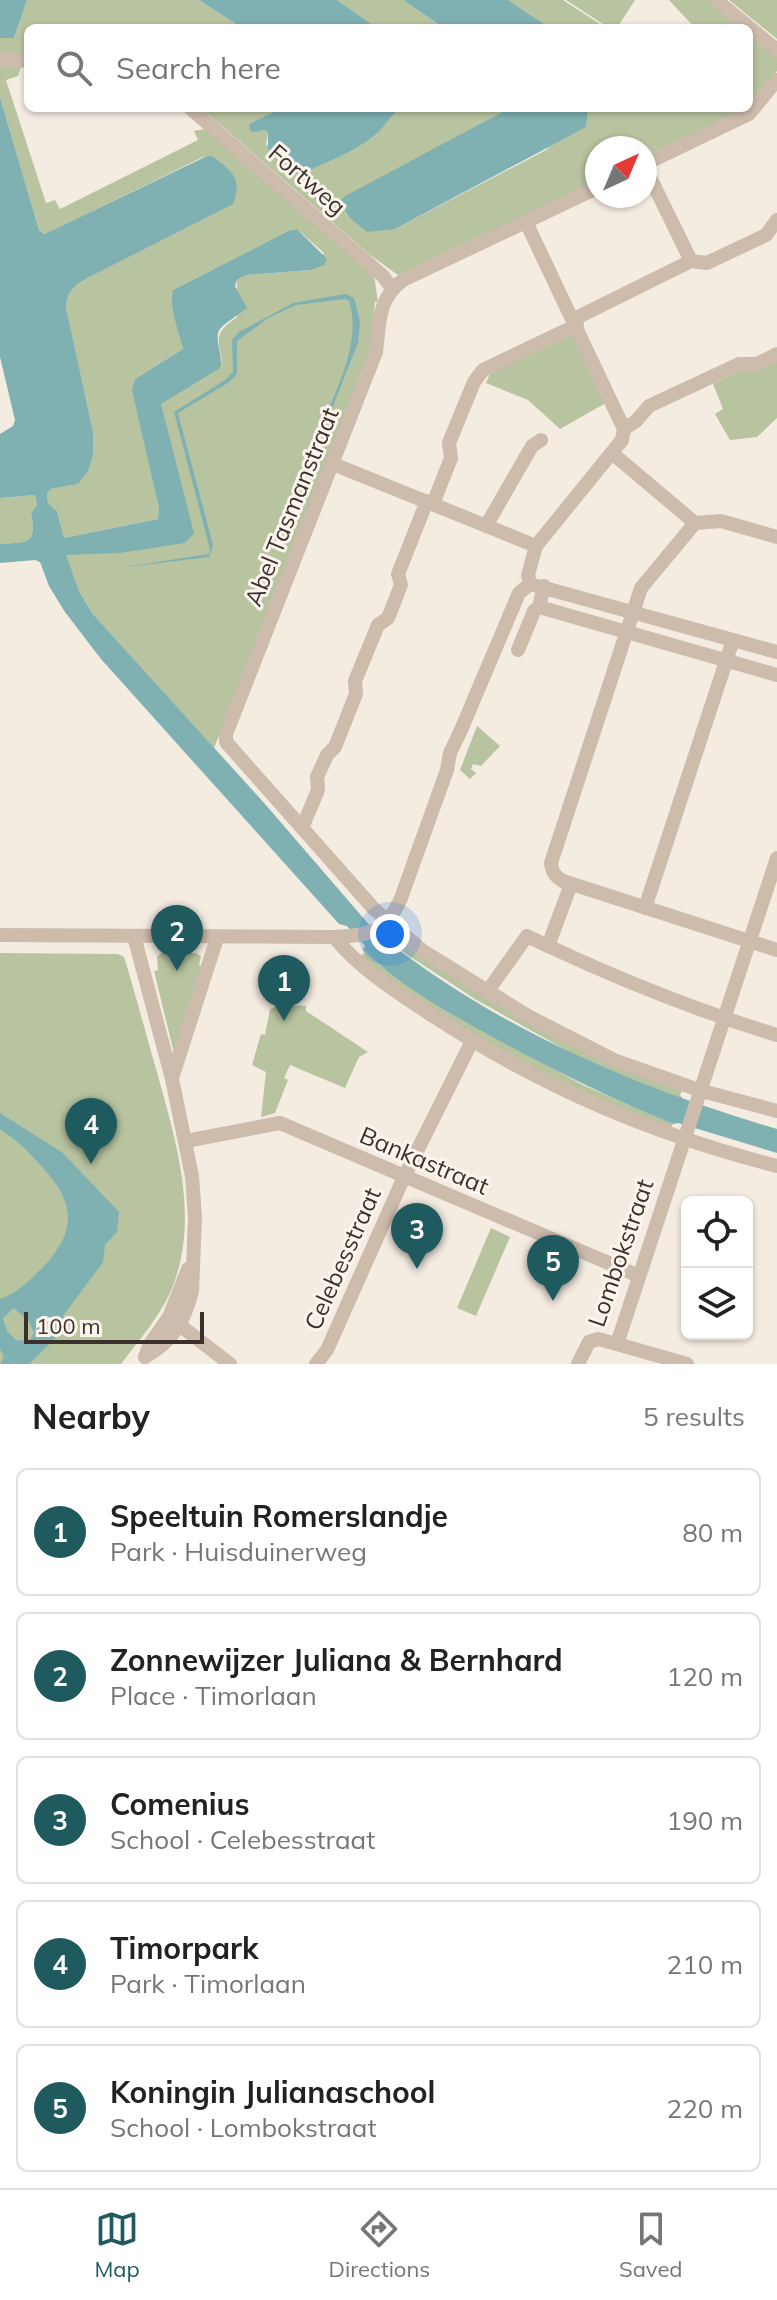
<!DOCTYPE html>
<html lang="en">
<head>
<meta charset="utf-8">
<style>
	body { margin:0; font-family:Mulish,sans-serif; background:#f6f6f6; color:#222 }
	.controls { position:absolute; right:24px; bottom:24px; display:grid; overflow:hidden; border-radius:12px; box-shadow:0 2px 6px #0004 }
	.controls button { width:72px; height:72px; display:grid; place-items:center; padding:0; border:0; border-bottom:2px solid #e0e0e0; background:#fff; color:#222; font:40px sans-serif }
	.compass { position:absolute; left:585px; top:136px; width:72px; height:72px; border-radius:50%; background:#fff; box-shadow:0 2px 6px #0004; rotate:44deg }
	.scale { position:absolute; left:24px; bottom:20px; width:180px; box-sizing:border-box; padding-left:8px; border:4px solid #3b302b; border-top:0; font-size:22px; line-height:28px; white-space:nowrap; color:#3b302b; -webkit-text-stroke:6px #fbf5ee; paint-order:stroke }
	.you { position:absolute; left:390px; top:934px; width:28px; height:28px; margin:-20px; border:6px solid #fff; border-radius:50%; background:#1a73e8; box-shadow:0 0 0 12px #1a73e833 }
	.badge { display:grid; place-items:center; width:52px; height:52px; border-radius:50%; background:#1f5a5e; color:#fff; font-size:26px; font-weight:700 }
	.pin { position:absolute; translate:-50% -66px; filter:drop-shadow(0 2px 4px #0008) }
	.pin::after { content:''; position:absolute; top:42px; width:28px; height:24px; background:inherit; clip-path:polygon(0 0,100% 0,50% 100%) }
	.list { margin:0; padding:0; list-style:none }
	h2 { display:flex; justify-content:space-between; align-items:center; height:104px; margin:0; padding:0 32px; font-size:34px }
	h2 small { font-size:26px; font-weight:400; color:#767676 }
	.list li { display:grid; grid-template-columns:52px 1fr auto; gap:24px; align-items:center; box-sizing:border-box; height:128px; margin:0 16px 16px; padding:0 16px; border:2px solid #e0e0e0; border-radius:12px }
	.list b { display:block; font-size:30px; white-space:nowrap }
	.list p { margin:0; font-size:26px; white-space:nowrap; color:#767676 }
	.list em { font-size:26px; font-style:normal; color:#767676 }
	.icon { flex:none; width:44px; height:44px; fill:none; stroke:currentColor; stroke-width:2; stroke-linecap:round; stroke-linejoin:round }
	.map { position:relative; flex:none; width:777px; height:1364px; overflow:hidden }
	.search { position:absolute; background:#fff; box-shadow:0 2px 6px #0004; left:24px; right:24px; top:24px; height:88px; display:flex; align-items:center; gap:20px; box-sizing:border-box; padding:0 28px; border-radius:12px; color:#767676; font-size:30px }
	.sheet { height:824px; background:#fff }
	nav { display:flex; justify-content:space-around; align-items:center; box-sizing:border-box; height:112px; border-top:2px solid #e0e0e0; background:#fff; font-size:22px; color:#767676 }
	nav a { display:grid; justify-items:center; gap:4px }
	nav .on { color:#1f5a5e }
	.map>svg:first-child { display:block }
	.green { fill:#b8c4a0 }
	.water { fill:#7fb0b2; fill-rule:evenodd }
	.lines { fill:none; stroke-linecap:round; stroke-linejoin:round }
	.minor { stroke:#cdbbac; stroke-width:14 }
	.labels { text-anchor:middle; stroke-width:6; stroke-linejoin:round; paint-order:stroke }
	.street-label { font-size:24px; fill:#3b302b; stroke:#fbf5ee }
</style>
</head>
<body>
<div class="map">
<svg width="777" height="1364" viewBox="0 0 777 1364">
	<rect width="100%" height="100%" fill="#f4ebe1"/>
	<!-- green -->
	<g class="green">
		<path d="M27,0H199L242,28H28V58L0,56V38H14Z"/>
		<path d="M337,0H403L444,28H377Z"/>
		<path d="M508,0H563L606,28H550Z"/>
		<path d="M566,0H635L617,28H609Z"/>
		<path d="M669,0H709L744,28H695Z"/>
		<path d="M729,0H777V39Z"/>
		<path d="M749,32L777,55V71L749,106Z"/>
		<path d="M0,65L21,67L18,76L6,80L46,203L55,200L60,209L198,140L194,131L205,129L374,275L378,302H375L371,341L373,342L320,486L214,748L92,613L79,591L65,555L184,543L161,404L222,361C217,335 215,333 237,317V280L246,275L311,270L324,253L297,229L290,230L173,290L183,349L135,379L159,508L158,519L64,538L57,511L48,503L47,494L51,489L78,484L93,433L66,307C68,290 75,285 89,277L205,156L46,234L39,230L0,97Z"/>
		<path d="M201,108H282L250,124L258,131L265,130L268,133L266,145L357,147L377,134L385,121L400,108H510L340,201L350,218L395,229L546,150L588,108H746L645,159V148H597V182L398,275L370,255Z"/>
		<path d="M576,328L611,400L560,429L528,400L486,383L492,369Z"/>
		<path d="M777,353V418L757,437L730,440L715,414L723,409L713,384Z"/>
		<path d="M35,495L37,505L31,513C37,545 28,542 0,544V498Z"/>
		<path d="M477,726L500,746L481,766L473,764L471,769L476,773L470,779L460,770Z"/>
		<path d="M398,939L682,1091L680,1095L685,1101L580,1058L475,999L391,944L384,942L394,943Z"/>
		<path d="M365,946V951L381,966L456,1016L583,1085L673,1124L669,1130L618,1111L464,1032L357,957L365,953L362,949Z"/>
		<path d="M0,953L118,954L124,957L126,963C137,1000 147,1038 158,1076C177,1145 201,1222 170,1293C158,1319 138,1341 121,1364H0Z"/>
		<path d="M161,953H196L201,956L199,965L204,967L175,1057L154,971L158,970L157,957Z"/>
		<path d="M281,1005L306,1006V1011L368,1052L359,1057L345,1088L290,1065L284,1078L288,1080L275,1113L261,1117L266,1072L252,1065L261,1034L265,1035L270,1009Z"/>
		<path d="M491,1228L510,1237L476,1316L457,1308Z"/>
	</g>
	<!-- water -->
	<g class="water">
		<path d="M0,0H27L14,38H0Z"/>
		<path d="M199,0H337L377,28H242Z"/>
		<path d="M403,0H508L550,28H444Z"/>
		<path d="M0,97L39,230L45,234L205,157L212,156C232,171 243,179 233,204L89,277C75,285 68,290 66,307L93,432V455L88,471L78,484L51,489L47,494L48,503L57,511L64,538L158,519L159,508L132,390L135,379L183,349C179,330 169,310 173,290L290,230L297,229L327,259L324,265L311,270L246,275L237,280L235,286L247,308C239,315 227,321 220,329C213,338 224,356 220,368L161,404L194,533L185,543L178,544L120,553L66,555L79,591L92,613L265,804L384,942L391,944C505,1032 640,1089 777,1129V1153L678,1123L673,1124C610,1098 551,1069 491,1036C447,1012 400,986 365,951V946L347,926L339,924L101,659L65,612L49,586L40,562L35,560L0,563V544C28,542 37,545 31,513L37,505L35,495L0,498V434L13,426L15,420L0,357Z"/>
		<path d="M282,108H400C390,116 382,130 374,136C352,153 324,163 299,175L268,149V133L265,130L253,132L250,130L249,124Z"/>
		<path d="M510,108H588L586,127L395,229L367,232L350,218L339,201L347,195Z"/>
		<path d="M345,294L354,298L360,321L358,343L316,449L312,447C329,405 364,345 349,301L345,299L296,305L268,318L237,341V374L228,383L178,413L213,545L209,557L118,568L209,554L210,549L174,412L225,380L233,372L232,340L239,332L293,303Z"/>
		<path d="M0,1113L63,1153L119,1212L117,1232L105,1245L103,1262L63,1316L70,1324L29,1364H0L4,1357L0,1349V1299C17,1294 32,1278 45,1265C78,1229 74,1201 42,1167C29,1152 17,1140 0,1129ZM14,1308L29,1322L34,1333L29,1341L16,1340L7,1331L3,1318Z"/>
	</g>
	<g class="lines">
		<!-- minor -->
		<g class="minor">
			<path d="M716,0L777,50"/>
			<path d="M0,59L28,61"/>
			<path d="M190,108L383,276L392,288"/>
			<path d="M645,164L749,114L777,80"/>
			<path d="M645,167L691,261"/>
			<path d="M597,188L403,280C377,300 380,322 376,352L226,734V742L374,909L423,951L528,1016L614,1060L702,1091L777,1111"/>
			<path d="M526,222L624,429"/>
			<path d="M574,319L691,261L707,263L766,235L777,220"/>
			<path d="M624,429L636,421L649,406L739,364H757L777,354"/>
			<path d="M612,453L695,523"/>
			<path d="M333,464L536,546"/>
			<path d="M433,504L451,458L449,443L474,382L483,370L577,325"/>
			<path d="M695,523L641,588L551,863C552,872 555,877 563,881L777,950"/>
			<path d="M695,523L721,521L777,537"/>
			<path d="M486,526L532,446L541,440"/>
			<path d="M530,584L777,652"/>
			<path d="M530,584L528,575L536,546L622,440L624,429"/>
			<path d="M539,607L777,675"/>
			<path d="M518,650L534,611L539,607L544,586"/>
			<path d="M302,828L318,790L317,777L327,755L335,747L356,694L355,681L378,625L388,618L401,585L398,574L427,501"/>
			<path d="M645,908L733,640"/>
			<path d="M0,935L334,937C368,936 387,932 401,898L447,770L450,753L461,730L519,593L530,584"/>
			<path d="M134,936L172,1079L192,1176L195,1218L192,1291C185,1321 172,1342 145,1357"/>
			<path d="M334,937C362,971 397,992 433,1016C542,1087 651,1134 777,1166"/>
			<path d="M548,946C623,981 698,1011 777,1035"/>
			<path d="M487,992L527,936L548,946L571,884"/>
			<path d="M172,1078L217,938"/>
			<path d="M186,1141L280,1123L639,1276"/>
			<path d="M173,1320L230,1364"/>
			<path d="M617,1344L687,1364"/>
			<path d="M145,1357L150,1344L169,1317L188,1269"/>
			<path d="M316,1364L327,1350L404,1177L472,1041"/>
			<path d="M578,1364L589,1342L598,1339L617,1344L777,858"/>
		</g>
	</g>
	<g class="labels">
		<!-- street labels -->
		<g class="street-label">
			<text transform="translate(307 180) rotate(41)" y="8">Fortweg</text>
			<text transform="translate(292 507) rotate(-68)" y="8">Abel Tasmanstraat</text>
			<text transform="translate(424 1161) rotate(23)" y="8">Bankastraat</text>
			<text transform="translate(621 1253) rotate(-71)" y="8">Lombokstraat</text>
			<text transform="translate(343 1259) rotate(-66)" y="8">Celebesstraat</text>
		</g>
	</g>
</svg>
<div class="controls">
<button><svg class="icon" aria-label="locate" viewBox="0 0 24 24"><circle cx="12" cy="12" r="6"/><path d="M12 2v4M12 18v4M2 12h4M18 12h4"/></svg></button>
<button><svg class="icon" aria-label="layers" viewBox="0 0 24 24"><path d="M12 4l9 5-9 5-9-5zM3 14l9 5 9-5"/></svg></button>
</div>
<svg class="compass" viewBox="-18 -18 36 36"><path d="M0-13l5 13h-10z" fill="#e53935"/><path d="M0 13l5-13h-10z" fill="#767676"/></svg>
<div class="scale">100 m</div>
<div class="you"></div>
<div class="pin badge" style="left:284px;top:1021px">1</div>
<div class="pin badge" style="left:177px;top:971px">2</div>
<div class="pin badge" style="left:417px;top:1269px">3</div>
<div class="pin badge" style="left:91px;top:1164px">4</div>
<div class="pin badge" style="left:553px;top:1301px">5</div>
<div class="search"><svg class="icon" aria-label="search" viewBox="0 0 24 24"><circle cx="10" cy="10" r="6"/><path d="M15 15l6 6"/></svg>Search here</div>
</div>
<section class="sheet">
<h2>Nearby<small>5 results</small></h2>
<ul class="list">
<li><span class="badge">1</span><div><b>Speeltuin Romerslandje</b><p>Park · Huisduinerweg</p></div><em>80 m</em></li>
<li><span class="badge">2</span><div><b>Zonnewijzer Juliana &amp; Bernhard</b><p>Place · Timorlaan</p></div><em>120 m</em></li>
<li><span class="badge">3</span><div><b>Comenius</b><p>School · Celebesstraat</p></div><em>190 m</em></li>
<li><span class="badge">4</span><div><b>Timorpark</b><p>Park · Timorlaan</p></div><em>210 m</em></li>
<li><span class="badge">5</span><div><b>Koningin Julianaschool</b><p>School · Lombokstraat</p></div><em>220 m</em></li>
</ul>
</section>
<nav>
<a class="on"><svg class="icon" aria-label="map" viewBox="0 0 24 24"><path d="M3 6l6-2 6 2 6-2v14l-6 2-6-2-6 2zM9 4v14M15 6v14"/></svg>Map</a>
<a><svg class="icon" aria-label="directions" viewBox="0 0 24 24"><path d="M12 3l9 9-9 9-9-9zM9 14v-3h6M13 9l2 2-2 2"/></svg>Directions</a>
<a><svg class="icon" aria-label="saved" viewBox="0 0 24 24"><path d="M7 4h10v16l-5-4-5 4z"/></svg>Saved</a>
</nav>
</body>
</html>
